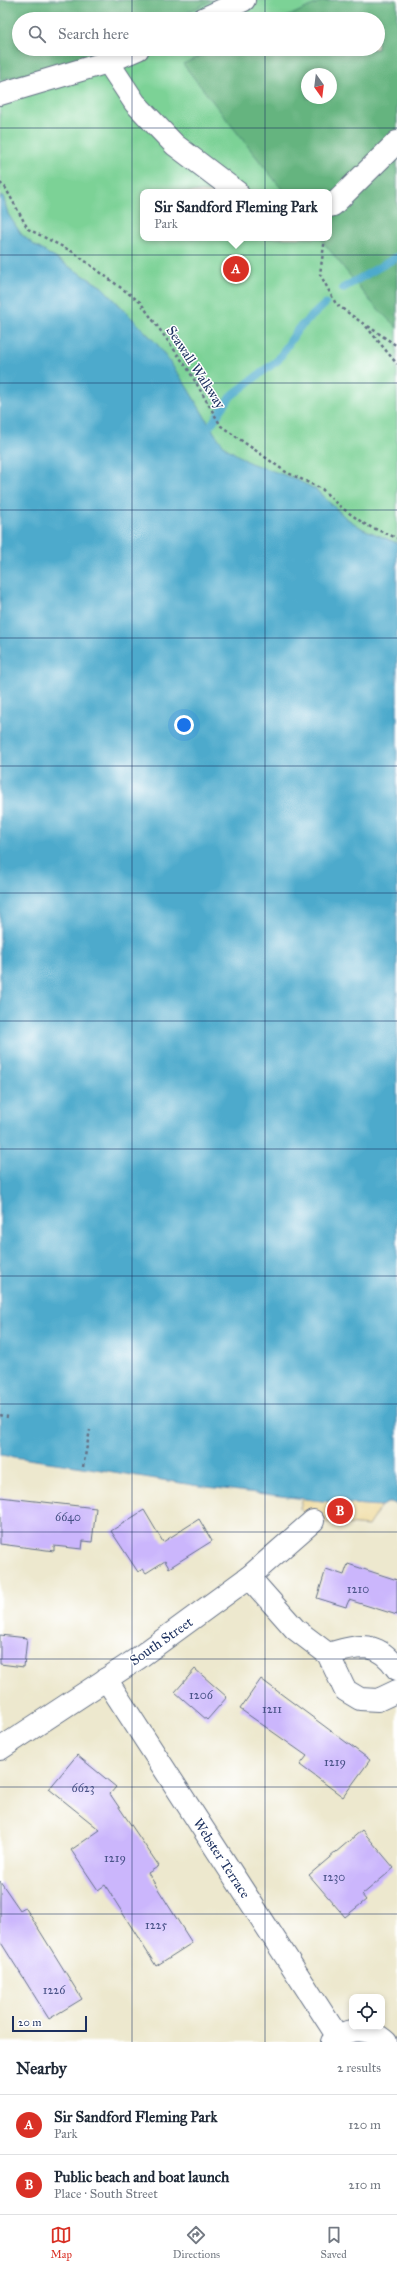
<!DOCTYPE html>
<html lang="en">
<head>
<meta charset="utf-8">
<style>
	body { margin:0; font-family:"IM FELL Great Primer",serif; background:#f6f6f7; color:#1f2937 }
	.controls { position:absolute; right:12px; bottom:12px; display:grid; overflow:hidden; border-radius:8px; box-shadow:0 2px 6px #0003 }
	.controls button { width:36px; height:36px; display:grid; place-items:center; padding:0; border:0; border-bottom:1px solid #e0e1e3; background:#fff; color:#1f2937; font:20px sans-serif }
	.compass { position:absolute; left:301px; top:68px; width:36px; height:36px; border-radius:50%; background:#fff; box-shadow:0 2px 6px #0003; rotate:166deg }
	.scale { position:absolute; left:12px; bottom:10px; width:75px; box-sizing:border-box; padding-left:4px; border:2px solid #1b2f5e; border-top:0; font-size:11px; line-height:14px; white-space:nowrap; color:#1b2f5e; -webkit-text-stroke:3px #fff; paint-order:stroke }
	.you { position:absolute; left:184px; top:725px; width:14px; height:14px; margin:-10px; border:3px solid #fff; border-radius:50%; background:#1a73e8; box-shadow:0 0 0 6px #1a73e833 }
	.badge { display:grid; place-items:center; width:26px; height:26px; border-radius:50%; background:#d93025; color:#fff; font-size:13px; font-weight:700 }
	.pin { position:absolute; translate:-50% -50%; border:2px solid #fff; box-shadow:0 1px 4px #0006 }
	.popup { position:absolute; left:140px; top:189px; width:192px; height:52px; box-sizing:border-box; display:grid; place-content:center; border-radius:8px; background:#fff; filter:drop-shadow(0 1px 3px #0005); font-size:13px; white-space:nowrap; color:#747a83 }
	.popup b { font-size:15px; color:#1f2937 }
	.popup::after { content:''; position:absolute; left:50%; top:100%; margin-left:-8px; border:8px solid transparent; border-top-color:#fff }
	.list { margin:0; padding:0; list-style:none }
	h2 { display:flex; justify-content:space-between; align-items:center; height:52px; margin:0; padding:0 16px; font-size:17px }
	h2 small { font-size:13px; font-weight:400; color:#747a83 }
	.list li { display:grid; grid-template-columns:26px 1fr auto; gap:12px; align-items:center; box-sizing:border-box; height:60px; padding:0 16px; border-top:1px solid #e0e1e3 }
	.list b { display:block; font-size:15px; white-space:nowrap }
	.list p { margin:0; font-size:13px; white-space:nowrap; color:#747a83 }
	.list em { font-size:13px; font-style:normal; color:#747a83 }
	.icon { flex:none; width:22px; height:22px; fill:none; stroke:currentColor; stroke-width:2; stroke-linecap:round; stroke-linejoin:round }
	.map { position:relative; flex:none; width:397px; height:2042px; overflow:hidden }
	.search { position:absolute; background:#fff; box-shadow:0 2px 6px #0003; left:12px; right:12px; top:12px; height:44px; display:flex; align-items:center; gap:10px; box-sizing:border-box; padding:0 14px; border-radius:22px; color:#747a83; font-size:15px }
	.sheet { height:172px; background:#fff }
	nav { display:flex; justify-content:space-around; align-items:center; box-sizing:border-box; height:56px; border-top:1px solid #e0e1e3; background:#fff; font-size:11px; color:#747a83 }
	nav a { display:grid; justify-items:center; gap:2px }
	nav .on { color:#d93025 }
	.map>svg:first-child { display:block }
	.green { fill:#7cd296; stroke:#4c807a; fill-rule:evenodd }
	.forest { fill:#65b47f; stroke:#40726e; fill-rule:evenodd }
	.sand { fill:#eeda9e; stroke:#84847e }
	.water { fill:#4daacc; stroke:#346c95 }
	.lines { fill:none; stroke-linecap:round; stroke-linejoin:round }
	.stream { stroke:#4daacc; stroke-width:8 }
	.building { fill:#cbb6fc }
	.minor-casing { stroke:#647085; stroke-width:24 }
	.path { stroke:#647085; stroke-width:2.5; stroke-dasharray:3 3; stroke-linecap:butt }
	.minor { stroke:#fff; stroke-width:22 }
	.grid { fill:none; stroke:#1b2f5e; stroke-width:1; stroke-opacity:0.55 }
	.labels { text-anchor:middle; stroke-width:3; stroke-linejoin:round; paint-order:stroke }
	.number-label { font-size:12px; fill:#475186 }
	.street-label { font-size:14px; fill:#1b2f5e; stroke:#fff }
</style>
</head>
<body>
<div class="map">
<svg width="397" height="2042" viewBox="0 0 397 2042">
	<rect width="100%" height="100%" fill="#fff"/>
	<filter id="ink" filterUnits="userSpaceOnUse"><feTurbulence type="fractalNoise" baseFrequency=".025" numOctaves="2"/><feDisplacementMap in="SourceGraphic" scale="8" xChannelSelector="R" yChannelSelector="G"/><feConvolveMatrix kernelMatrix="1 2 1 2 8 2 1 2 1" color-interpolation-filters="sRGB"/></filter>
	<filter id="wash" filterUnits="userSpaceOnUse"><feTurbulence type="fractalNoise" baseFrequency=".012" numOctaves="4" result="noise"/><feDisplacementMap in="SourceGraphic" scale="16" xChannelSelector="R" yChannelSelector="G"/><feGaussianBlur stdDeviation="0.9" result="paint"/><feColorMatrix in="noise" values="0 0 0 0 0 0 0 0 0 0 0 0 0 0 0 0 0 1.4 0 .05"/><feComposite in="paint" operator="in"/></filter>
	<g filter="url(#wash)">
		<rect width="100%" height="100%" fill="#ede8ce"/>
		<!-- green -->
		<path class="green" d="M0,0H397V543L363,529L346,518L315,489L250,463L226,448L215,434L185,384L157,344L102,287L34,245L21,234L8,214L3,196L0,197ZM19,19H378V49H19ZM307,74H331V98H307ZM143,192H329V238H143Z"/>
		<!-- forest -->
		<g class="forest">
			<path d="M0,0H213L173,19H19V49H104L54,69L0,79Z"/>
			<path d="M336,0H397V328L371,302L320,238H329V192H284L183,64L216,49H378V19H282L320,2ZM307,74H331V98H307Z"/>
		</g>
		<!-- sand -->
		<path class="sand" d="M303,1498L338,1503L381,1506L368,1526L313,1521L300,1509Z"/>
		<!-- water -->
		<path class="water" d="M3,196L8,214L21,234L34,245L102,287L157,344L185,384L215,434L226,448L250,463L293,478L315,489L346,518L363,529L397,543V1504L390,1502L381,1506L338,1503L199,1486L83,1467L0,1455V197Z"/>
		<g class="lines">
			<!-- stream -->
			<g class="stream">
				<path d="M343,288L397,257"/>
				<path d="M210,426L231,396L278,360L298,329L325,304"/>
			</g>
		</g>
		<g id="blocks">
			<!-- building -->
			<g class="building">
				<path d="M0,1497L96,1508L92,1542L83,1541L82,1549L54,1546V1551L0,1544Z"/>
				<path d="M144,1510L163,1542L199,1519L212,1541L169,1568L165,1561L146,1573L143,1569L138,1572L111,1531Z"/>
				<path d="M348,1564L397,1580V1615L349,1600L346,1607L317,1598L326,1569L344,1575Z"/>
				<path d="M0,1635L27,1638L24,1667L0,1664Z"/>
				<path d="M195,1669L227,1697L207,1720L175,1692Z"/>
				<path d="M261,1679L370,1760L343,1797L300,1765L307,1756L240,1709Z"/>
				<path d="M77,1755L116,1787L110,1794L159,1866L148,1873L192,1943L156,1966L105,1885L98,1890L71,1850L100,1830L49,1789Z"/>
				<path d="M362,1830L394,1868L362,1895L366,1900L345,1917L309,1875Z"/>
				<path d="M0,1881L20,1910L25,1907L82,1999L49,2019L0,1941Z"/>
			</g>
		</g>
	</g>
	<g filter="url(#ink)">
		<use href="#blocks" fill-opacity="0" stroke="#647085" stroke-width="1"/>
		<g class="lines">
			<!-- minor casing -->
			<g class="minor-casing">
				<g id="minor">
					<path d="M203,19L244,0"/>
					<path d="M108,62L135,103L175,145L237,192"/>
					<path d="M0,94L108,62L138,49"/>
					<path d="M329,206L333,205L397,142"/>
					<path d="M249,1577L295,1629L328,1654L345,1690L360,1699L378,1700L397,1691"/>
					<path d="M328,1654C357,1646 377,1639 397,1669"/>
					<path d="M106,1679L338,2037"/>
					<path d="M0,1749L137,1659L249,1577L313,1521"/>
					<path d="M332,2042C348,2026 370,2027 386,2042"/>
				</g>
			</g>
			<!-- path -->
			<g class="path">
				<path d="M0,183L5,187L28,229L73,252L140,302L188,369L221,426L286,472L322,489L338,505L366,525L397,538"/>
				<path d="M325,238L320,274L336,304L365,325L397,364"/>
				<path d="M368,326L397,346"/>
				<path d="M0,1415L8,1417"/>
				<path d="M83,1467L90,1430"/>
			</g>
			<!-- minor -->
			<use href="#minor" class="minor"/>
		</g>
	</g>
	<!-- grid -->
	<path class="grid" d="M132,0V19M265,0V19M132,49V2042M265,49V2042M0,128H397M0,255H397M0,383H397M0,510H397M0,638H397M0,766H397M0,893H397M0,1021H397M0,1149H397M0,1276H397M0,1404H397M0,1532H397M0,1659H397M0,1787H397M0,1914H397"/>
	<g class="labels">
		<!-- number labels -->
		<g class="number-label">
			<text x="68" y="1521">6640</text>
			<text x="358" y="1593">1210</text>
			<text x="201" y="1699">1206</text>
			<text x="272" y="1713">1211</text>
			<text x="335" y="1766">1219</text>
			<text x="83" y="1792">6623</text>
			<text x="115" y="1862">1219</text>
			<text x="334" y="1881">1230</text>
			<text x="156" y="1929">1225</text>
			<text x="54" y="1994">1226</text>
		</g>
		<!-- street labels -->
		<g class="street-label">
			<text transform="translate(196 367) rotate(57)" y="5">Seawall Walkway</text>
			<text transform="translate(161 1641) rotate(-35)" y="5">South Street</text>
			<text transform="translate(222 1858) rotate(57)" y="5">Webster Terrace</text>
		</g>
	</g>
</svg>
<div class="controls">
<button><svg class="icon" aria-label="locate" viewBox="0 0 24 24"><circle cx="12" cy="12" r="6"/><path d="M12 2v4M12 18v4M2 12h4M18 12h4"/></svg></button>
</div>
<svg class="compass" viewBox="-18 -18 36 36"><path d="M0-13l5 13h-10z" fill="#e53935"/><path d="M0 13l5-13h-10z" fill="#747a83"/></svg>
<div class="scale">20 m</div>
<div class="you"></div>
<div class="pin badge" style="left:236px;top:269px">A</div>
<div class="popup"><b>Sir Sandford Fleming Park</b>Park</div>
<div class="pin badge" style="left:340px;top:1511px">B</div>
<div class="search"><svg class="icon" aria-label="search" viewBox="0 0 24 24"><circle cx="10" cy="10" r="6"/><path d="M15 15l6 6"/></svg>Search here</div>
</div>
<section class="sheet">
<h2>Nearby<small>2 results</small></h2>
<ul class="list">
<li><span class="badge">A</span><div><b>Sir Sandford Fleming Park</b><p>Park</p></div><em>120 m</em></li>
<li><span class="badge">B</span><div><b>Public beach and boat launch</b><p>Place · South Street</p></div><em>210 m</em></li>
</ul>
</section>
<nav>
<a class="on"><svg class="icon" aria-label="map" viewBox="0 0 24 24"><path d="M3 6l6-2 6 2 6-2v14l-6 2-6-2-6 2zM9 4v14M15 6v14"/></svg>Map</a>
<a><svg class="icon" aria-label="directions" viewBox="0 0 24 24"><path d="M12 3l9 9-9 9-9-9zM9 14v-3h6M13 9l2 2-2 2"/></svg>Directions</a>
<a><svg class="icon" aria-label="saved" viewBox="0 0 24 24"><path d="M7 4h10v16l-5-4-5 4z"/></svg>Saved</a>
</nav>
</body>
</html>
